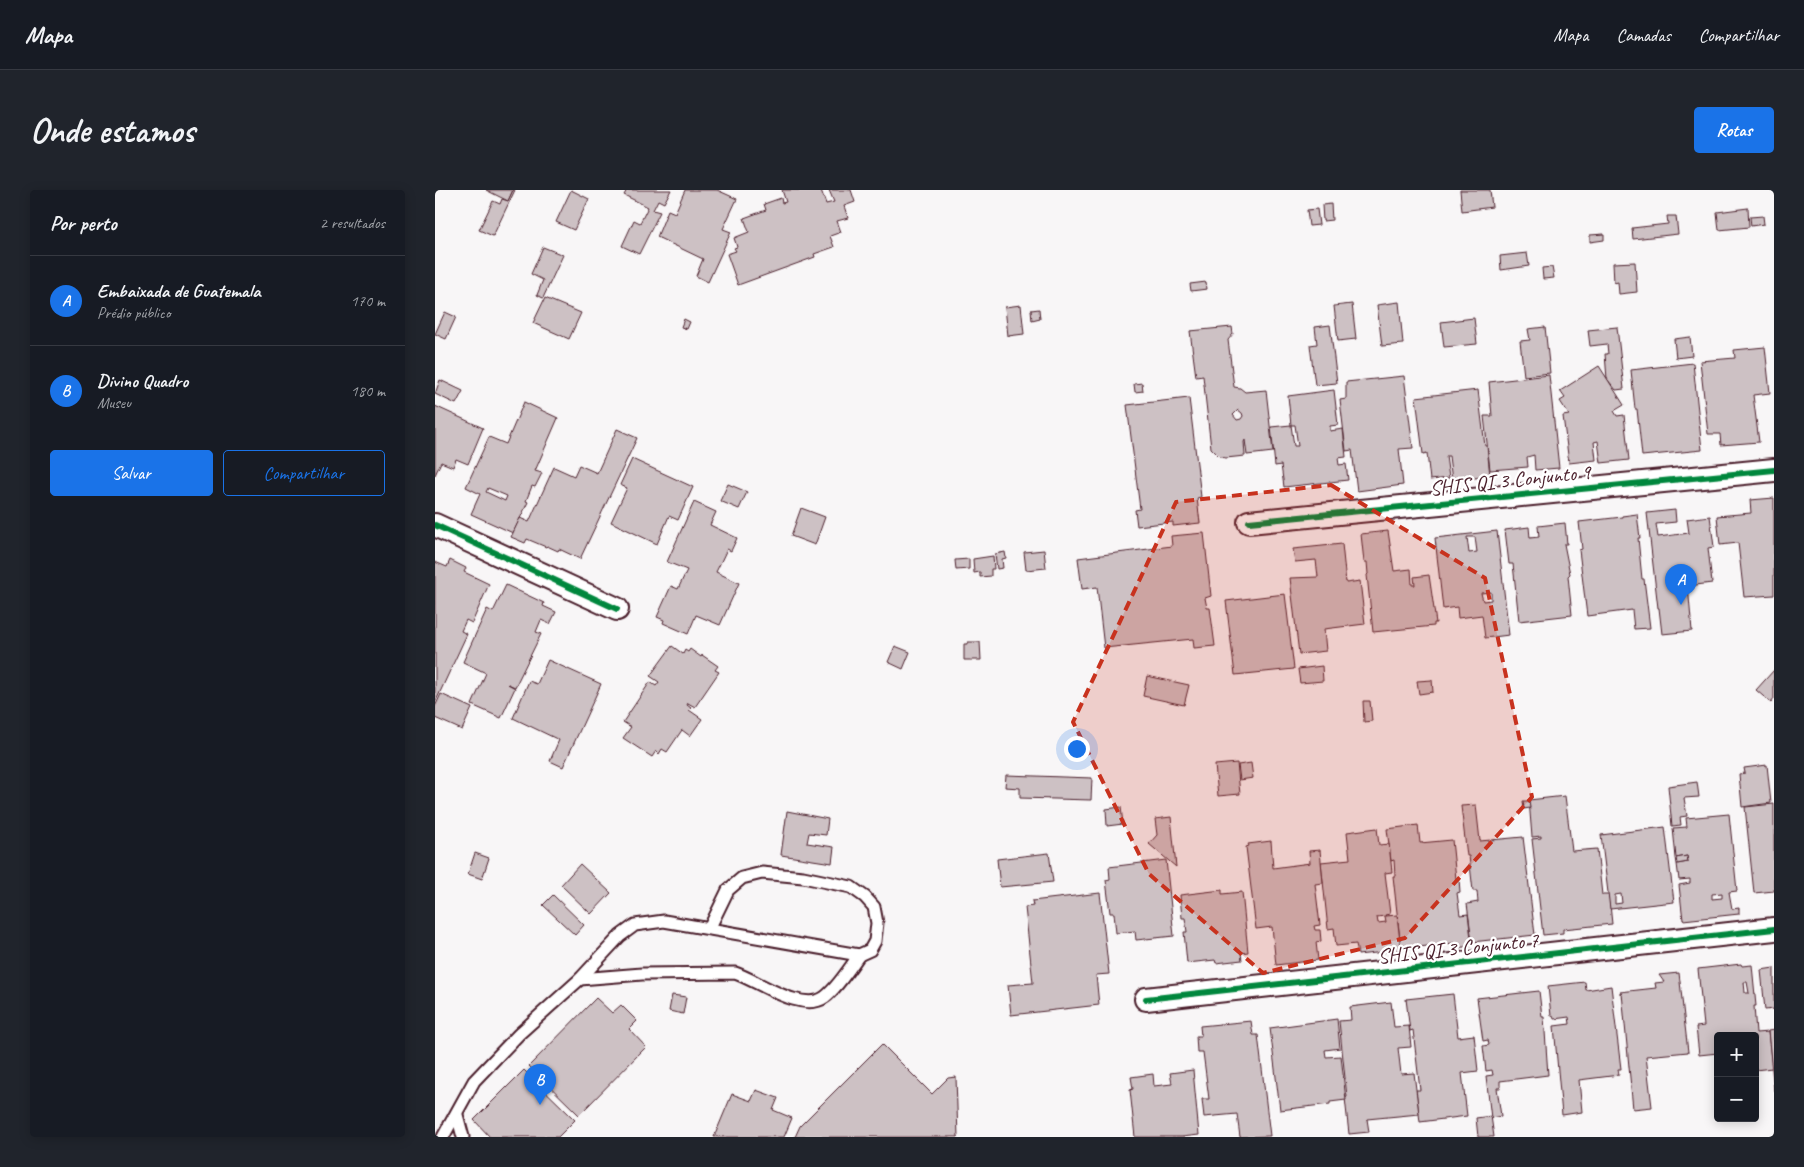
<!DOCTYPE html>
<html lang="pt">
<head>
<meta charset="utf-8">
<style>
	body { margin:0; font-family:Caveat,sans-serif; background:#20242c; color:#f1f3f6 }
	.controls { position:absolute; right:15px; bottom:15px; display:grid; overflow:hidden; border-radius:5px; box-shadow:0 2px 12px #0003 }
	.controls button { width:45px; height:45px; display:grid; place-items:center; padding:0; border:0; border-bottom:1px solid #363941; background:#171b24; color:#f1f3f6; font:25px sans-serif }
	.you { position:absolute; left:641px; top:558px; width:18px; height:18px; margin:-12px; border:4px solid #fff; border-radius:50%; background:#1a73e8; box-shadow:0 0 0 8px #1a73e833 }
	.badge { display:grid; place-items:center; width:32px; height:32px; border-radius:50%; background:#1a73e8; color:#fff; font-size:16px; font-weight:700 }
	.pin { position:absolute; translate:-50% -41px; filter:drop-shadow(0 1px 2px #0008) }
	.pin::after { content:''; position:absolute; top:26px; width:18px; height:15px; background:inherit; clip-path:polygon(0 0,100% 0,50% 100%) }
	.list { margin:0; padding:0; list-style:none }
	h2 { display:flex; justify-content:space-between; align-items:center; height:65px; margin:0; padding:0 20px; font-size:21px }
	h2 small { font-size:16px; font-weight:400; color:#9ea1a6 }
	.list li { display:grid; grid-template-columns:32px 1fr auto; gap:15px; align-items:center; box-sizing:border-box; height:90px; padding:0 20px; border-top:1px solid #363941 }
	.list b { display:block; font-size:19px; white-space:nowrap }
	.list p { margin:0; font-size:16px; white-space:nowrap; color:#9ea1a6 }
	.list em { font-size:16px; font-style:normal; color:#9ea1a6 }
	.actions { display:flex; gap:10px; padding:15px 20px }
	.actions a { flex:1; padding:11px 0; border:1px solid #1a73e8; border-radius:5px; text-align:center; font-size:18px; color:#1a73e8 }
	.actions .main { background:#1a73e8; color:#fff }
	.map { position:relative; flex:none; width:1339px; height:947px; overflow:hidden; border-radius:5px }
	header { display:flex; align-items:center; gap:30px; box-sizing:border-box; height:70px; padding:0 25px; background:#171b24; border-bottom:1px solid #363941 }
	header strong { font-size:24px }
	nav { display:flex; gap:28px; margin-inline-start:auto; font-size:18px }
	.intro { display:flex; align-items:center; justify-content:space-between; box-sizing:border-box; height:120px; padding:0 30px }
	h1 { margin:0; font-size:35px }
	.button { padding:12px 22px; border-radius:5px; background:#1a73e8; color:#fff; font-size:18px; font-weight:700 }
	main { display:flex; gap:30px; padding:0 30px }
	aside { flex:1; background:#171b24; border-radius:5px; box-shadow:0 2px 12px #0003 }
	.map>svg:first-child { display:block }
	.building { fill:#cdc1c4; stroke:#4a1f2b; fill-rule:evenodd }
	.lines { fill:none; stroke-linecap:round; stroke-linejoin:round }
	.lane-casing { stroke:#4a1f2b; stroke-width:15 }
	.street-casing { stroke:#4a1f2b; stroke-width:26 }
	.lane { stroke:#fff; stroke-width:11 }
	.street { stroke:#fff; stroke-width:22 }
	.cycleway-casing { stroke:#fff; stroke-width:9 }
	.cycleway { stroke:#00873e; stroke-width:6 }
	.marked { fill:#c8321e; fill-opacity:0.2; stroke:#c8321e; stroke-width:4; stroke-dasharray:10 6; stroke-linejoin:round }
	.labels { text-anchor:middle; stroke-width:4.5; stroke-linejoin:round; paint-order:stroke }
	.street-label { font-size:21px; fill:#4a1f2b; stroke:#fff }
</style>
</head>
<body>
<header>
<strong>Mapa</strong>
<nav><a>Mapa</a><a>Camadas</a><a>Compartilhar</a></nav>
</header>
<div class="intro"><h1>Onde estamos</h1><a class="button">Rotas</a></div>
<main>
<aside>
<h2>Por perto<small>2 resultados</small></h2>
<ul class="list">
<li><span class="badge">A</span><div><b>Embaixada de Guatemala</b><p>Prédio público</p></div><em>170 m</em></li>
<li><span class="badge">B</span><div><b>Divino Quadro</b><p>Museu</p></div><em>180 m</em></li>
</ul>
<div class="actions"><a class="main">Salvar</a><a>Compartilhar</a></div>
</aside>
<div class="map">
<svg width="1339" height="947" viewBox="0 0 1339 947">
	<rect width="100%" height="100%" fill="#f8f6f7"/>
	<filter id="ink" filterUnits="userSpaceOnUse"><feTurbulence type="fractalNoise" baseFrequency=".02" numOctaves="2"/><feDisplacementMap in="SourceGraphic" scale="10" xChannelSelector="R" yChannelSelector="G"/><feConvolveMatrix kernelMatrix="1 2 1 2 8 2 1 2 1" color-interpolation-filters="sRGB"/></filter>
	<g filter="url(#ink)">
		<!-- building -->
		<g class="building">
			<path d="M51,0H78L73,11Z"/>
			<path d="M78,0H80L58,46L44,40L58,11L65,14L67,9L73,11Z"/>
			<path d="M136,0L154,9L139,40L121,32Z"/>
			<path d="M192,0H236L229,13L223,10L218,20L225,22L204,64L187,56L199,30L205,33L213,17L189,5Z"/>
			<path d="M250,0H282L302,9L288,39L296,42L273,92L261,86L268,69L222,47L233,20L240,23Z"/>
			<path d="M347,0H386L391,14L399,12L394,0H416L420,12L409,16L413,28L402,31L406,42L395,46L399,57L379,64L380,67L303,95L292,64L301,61L299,58L302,57L299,48L314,42L309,28L331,20L329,14L346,8L347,13L351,12Z"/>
			<path d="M1025,0H1055L1057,17L1027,21Z"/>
			<path d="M896,14L897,30L888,31L887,15Z"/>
			<path d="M1313,18L1314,37L1284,40L1282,22Z"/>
			<path d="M882,19L884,35L874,36L872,20Z"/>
			<path d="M1232,26H1241L1243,44L1198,49L1197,38L1233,34Z"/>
			<path d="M1328,26L1329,34L1316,36L1315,27Z"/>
			<path d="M1169,44V50L1155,52V45Z"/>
			<path d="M108,57L128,65L108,108L102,105L108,90L96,84Z"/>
			<path d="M1092,63L1094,76L1066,80L1065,66Z"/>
			<path d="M1200,72L1202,102L1184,104L1183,92L1179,93L1178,73Z"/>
			<path d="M1117,77L1119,88L1108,89L1107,78Z"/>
			<path d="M771,92L772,99L756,101L755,94Z"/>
			<path d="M110,108L146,123L134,149L98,133Z"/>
			<path d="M964,112L968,154L947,156L942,115Z"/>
			<path d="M917,114L921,149L903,151L899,116Z"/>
			<path d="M586,115L589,144L573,146L570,117Z"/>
			<path d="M604,119L605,129L597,131L596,120Z"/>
			<path d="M10,122L21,127L11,149L0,144Z"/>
			<path d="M1039,128L1042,154L1009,157L1006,132Z"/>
			<path d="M249,129L255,132L252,139L246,137Z"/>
			<path d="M895,135L902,193L880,195L875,155L882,154L880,137Z"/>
			<path d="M797,137L798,144L793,150L799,197L805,198L810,202L831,200L838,262L812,265L810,250L809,252L810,266L791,268L785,267L776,258L768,186L761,187L755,141ZM803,220L807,223L808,226L806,229L802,230L798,225Z"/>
			<path d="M1110,137L1115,183L1089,186L1085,151L1095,150L1093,139Z"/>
			<path d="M1182,137L1189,199L1181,200L1172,189L1170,164H1173L1172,154L1155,156L1153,140Z"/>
			<path d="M1255,147L1257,166L1241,168L1239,149Z"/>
			<path d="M1330,157L1335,203L1318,205L1324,252L1286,255L1285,244H1273L1265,171L1300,168L1299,160Z"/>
			<path d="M1258,173L1267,260L1207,266L1202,219H1200L1196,180Z"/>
			<path d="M1164,176L1189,215L1179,221L1182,226L1189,225L1194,270L1166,273L1163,251L1159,252L1161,270L1134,273L1128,226L1134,225L1125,211L1130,208L1125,201Z"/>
			<path d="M1114,185L1124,278L1100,280L1099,265L1092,267L1093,277L1055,280L1049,226H1057L1054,192Z"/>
			<path d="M969,186L978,258L964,259L968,295L922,301L917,260L911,261L905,210L911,209V192Z"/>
			<path d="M5,190L28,201L21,214L0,204Z"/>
			<path d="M707,193L708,201L700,202L699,194Z"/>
			<path d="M899,200L903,235L895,236V241L908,239L911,267L903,268L904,275L911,274L913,290L849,297L846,275L840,276L836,237L856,235L853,206ZM856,235H860L863,256H859Z"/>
			<path d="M1043,200L1050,256H1052L1055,286L1017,291L1014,266H1011L1014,288L995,290L992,263L988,264L981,207Z"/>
			<path d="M754,208L766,307L762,308L765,333L738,336V332L702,336L700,320L705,319L692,215Z"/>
			<path d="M89,212L123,228L100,281L107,283L100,297L97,296L91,311L93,312L78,343L36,324L45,304L31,297L54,247L71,254ZM53,298L72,306L70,311L51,302Z"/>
			<path d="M0,216L48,238L33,274L21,269L18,277L6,272L0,285Z"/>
			<path d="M182,239L202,248L145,369L124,359L123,361L112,356L111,357L92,349L90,353L76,347L85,328L94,332L119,277L139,286L144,275L162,283Z"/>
			<path d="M197,269L258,297L243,330L234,326L222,354L176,332L192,298L185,295Z"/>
			<path d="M293,294L312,302L304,319L285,311Z"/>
			<path d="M1339,308V405L1309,407L1303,353L1285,355L1282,326L1316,323L1315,310Z"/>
			<path d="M259,312L281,322L275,335L302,348L296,361L292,359L281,382L304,393L285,435L261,425L253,444L228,433L229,430L222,427L236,396L243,399L252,380L232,372Z"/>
			<path d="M366,318L390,327L380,355L356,346Z"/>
			<path d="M1240,320L1241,332L1221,334L1223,347L1254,343L1252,329L1275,326L1279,357L1273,358L1277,393L1253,396L1257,441L1227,444L1224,418H1223L1212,323Z"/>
			<path d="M1202,324L1205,348H1203L1207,389H1209L1215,438L1199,439L1197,420L1152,426L1144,360L1147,359L1144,332L1187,327V326Z"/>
			<path d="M1130,333L1132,354H1129L1135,384L1133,386L1137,425L1084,431L1078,374H1074L1070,340L1094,337L1095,348L1104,347L1103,336Z"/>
			<path d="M953,341L959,381L976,379L977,395H980L979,387L994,385L1001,433H999V436L938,442L932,385L933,384L932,372H929L926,344Z"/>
			<path d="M1062,341L1074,445L1050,448L1047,425L1023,428L1022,417L1008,419L1000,348ZM1032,347H1040L1042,362L1034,363ZM1056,402V410L1048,411L1046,403Z"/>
			<path d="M769,343L776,406L770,408L772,418H775L780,456L759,458L758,449L669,458L662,397L647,399L643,368L737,356L736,346Z"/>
			<path d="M907,354L911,393L925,391L930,434L889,439L891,461L864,464L855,388L883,387L881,370L860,372L858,359Z"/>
			<path d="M609,360L611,378L591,380L589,362Z"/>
			<path d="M570,362L571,368L567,369L568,378L562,379L560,364Z"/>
			<path d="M558,366L559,379H556V386L545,387V382L539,383L538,369Z"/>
			<path d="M534,369V379L521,380L520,370Z"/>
			<path d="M15,370L31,378L29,382L54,394L37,433L31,430L26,441L32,444L0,513V372L12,377Z"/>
			<path d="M71,395L109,413L108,416L121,422L115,434L106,430L101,442L106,444L80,497L73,494L80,498L66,528L37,515L51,483L28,472L52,419L58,422Z"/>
			<path d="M850,404L859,479L800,485L791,411Z"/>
			<path d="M533,452H545L546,470H529V454H533Z"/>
			<path d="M237,456L248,464L250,460L253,462L255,459L266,467L267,465L283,476L280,480L284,482L260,517L253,513L252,515L256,518L254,520L267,529L255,546L247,540L232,562L227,559L224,564L221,561L217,567L188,548L196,537L188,532L215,492L221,496L224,492L215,486Z"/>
			<path d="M460,456L475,462L468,479L453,472Z"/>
			<path d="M113,470L166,494L128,577L115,571L124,550L78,528L94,491L102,494Z"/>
			<path d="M887,476L888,491L865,493L863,479Z"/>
			<path d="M1339,480V509L1336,513L1321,500Z"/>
			<path d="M712,486L754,495L749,515L708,506Z"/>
			<path d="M997,490L998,502L984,504L982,491Z"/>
			<path d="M6,504L37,518L27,540L0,528V517Z"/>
			<path d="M928,511H935L937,531L929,532Z"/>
			<path d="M802,573L805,604L783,606L780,575Z"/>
			<path d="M816,573L818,588L805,590L803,575Z"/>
			<path d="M1332,575L1336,613L1307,617L1304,584L1310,583L1309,578Z"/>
			<path d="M571,585L657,588L656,610L585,608V598L570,597Z"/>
			<path d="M1262,592L1264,607L1249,608L1252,626L1245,627L1246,635L1237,636L1233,596Z"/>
			<path d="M1130,606L1137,661L1162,659L1167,705H1174L1177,734L1128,739V743L1108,745L1097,649L1106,648V646L1097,647L1094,610Z"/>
			<path d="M1088,611H1094L1095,618L1089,619Z"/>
			<path d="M1339,614V701L1319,703L1310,617Z"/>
			<path d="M1041,615L1045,651L1088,647L1100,745L1037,752L1032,714L1043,712L1042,701H1038L1034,666H1032L1026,616Z"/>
			<path d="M686,617L688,634L672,636L671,619Z"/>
			<path d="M352,621L393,629L391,645L374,643L372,653L399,657L397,673L346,665Z"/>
			<path d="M1294,624L1302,701L1294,702L1297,719L1304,718V724L1248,730L1244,695L1255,693V689L1244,690L1242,674L1253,672L1252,666L1241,668L1238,638L1252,637L1251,628ZM1287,703V708L1277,709V704Z"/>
			<path d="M736,627L741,677L714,654L722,645L720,629Z"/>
			<path d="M983,635L985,653L1017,650L1021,689H1024L1025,702L1022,703L1025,725L1033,724L1037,756L1020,758L1019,753L966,759L958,686H960L959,670L956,671L952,639Z"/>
			<path d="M1230,637L1239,712L1175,719L1166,645ZM1186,704L1187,713L1180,714V705Z"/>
			<path d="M942,638L944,655L954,654L957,682L950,683L955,724L950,725L951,726L962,725L966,760L923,765L921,754L901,756L899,738L893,739L886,672L915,669L912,642ZM950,726L951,732L943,733L942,727Z"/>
			<path d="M836,651L838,678L875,673L874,661L885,660L888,693L880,694L885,735L879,736L880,740H885L886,751L881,752L883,770L841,775L837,737L821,739L811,657L814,656L813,654Z"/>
			<path d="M40,663L54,668L47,689L33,684Z"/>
			<path d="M614,663L618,692L565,697L562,669Z"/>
			<path d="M1252,666L1253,672L1242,674L1241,668Z"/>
			<path d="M731,670L739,746L701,750L700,741L681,743L679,723H675L671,690L675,689L674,677Z"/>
			<path d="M145,674L176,703L156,724L126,695Z"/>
			<path d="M787,700V704L807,702L813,762L806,763L807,770L781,773L780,770L752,773L749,742H752L750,728H747L745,705Z"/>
			<path d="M665,703L674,784L661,785L664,815L576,825L573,795L598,793L590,717L598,716L597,711Z"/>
			<path d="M118,705L149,735L140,745L108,715Z"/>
			<path d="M1306,774L1307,776L1317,775L1321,816H1319L1321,843L1333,842L1337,878L1320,880V846H1283V863L1264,865L1261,837L1269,836L1263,779ZM1309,792H1312L1314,803H1310Z"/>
			<path d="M1339,778V819L1330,820L1326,780Z"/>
			<path d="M1244,783L1253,862L1211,866L1217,917L1198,919L1187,803L1185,804V802L1221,798L1220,793L1229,792L1224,785Z"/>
			<path d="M1150,792L1151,800L1176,796L1186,879H1183L1184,885L1144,890L1147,922L1127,925L1119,836L1135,834L1134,827L1119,829L1118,825L1116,826L1113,796Z"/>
			<path d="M1104,801L1107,827H1109L1113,885L1065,891V898H1062L1066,926L1056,928L1051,886L1058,885L1057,880L1051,881L1048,856L1054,855L1053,850L1048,851L1042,808Z"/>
			<path d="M1018,804L1023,847L1039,845L1043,881L1027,883L1032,926L985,932L981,900H985L978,840L975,841L971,809Z"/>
			<path d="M237,805L251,807L248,824L234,821Z"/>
			<path d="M161,808L177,823L186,815L202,831L194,839L211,857L144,925L94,876Z"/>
			<path d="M956,812L959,837L974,836L976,857L963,858L966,884L979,883L984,924L932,929L934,942L914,944L910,908L912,907L904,831L916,830L915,817Z"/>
			<path d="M902,829L905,858L890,860L891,867L906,866L911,910L895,912V914L845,920L835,838Z"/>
			<path d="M816,831L818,845H823L835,946L805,947L802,924L769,927L767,909H774L768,862H762L761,846H766L765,836Z"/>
			<path d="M1339,840V901L1333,841Z"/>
			<path d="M447,854L497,904L513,888L521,887L523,947H360L365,936Z"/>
			<path d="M89,880L140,930L123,947H55L39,930Z"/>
			<path d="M758,880L764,945L747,947H700L695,900L698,899L696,887L718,884L719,896L737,894L735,883Z"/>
			<path d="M321,900L343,908L338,920L357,928L349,947H279L297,904L316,911Z"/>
			<path d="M1056,926L1059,947H1043L1041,928Z"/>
		</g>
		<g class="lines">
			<!-- lane casing -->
			<g class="lane-casing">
				<g id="lane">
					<path d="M145,789L207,784L300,783C322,790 367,824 390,807C402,798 415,778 424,765"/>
					<path d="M22,925L28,947"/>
					<path d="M8,947L39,891L84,844L145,789L185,746L200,735L229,731L424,765L435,760L440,751L442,733L439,717L430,707L416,697L368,687L327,683L307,688L293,700L274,739"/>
				</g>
			</g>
			<!-- street casing -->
			<g class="street-casing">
				<g id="street">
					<path d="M814,332L1339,280"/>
					<path d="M0,335L182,419"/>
					<path d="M711,809L1339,739"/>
				</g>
			</g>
			<!-- lane -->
			<use href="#lane" class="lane"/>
			<!-- street -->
			<use href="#street" class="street"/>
			<!-- cycleway casing -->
			<g class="cycleway-casing">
				<g id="cycleway">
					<path d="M814,332L1339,280"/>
					<path d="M0,335L182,419"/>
					<path d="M711,809L1339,739"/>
				</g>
			</g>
			<!-- cycleway -->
			<use href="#cycleway" class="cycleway"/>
		</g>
	</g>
	<!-- marked area -->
	<path class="marked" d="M896,295L1050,388L1097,607L970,748L828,783L714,684L638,532L741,312Z"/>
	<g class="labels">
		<!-- street labels -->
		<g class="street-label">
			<text transform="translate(1075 290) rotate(-6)" y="7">SHIS QI 3 Conjunto 9</text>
			<text transform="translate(1023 758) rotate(-6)" y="7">SHIS QI 3 Conjunto 7</text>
		</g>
	</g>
</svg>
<div class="controls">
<button>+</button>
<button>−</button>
</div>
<div class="you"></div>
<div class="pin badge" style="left:1246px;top:415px">A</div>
<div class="pin badge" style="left:105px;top:915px">B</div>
</div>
</main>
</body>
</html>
